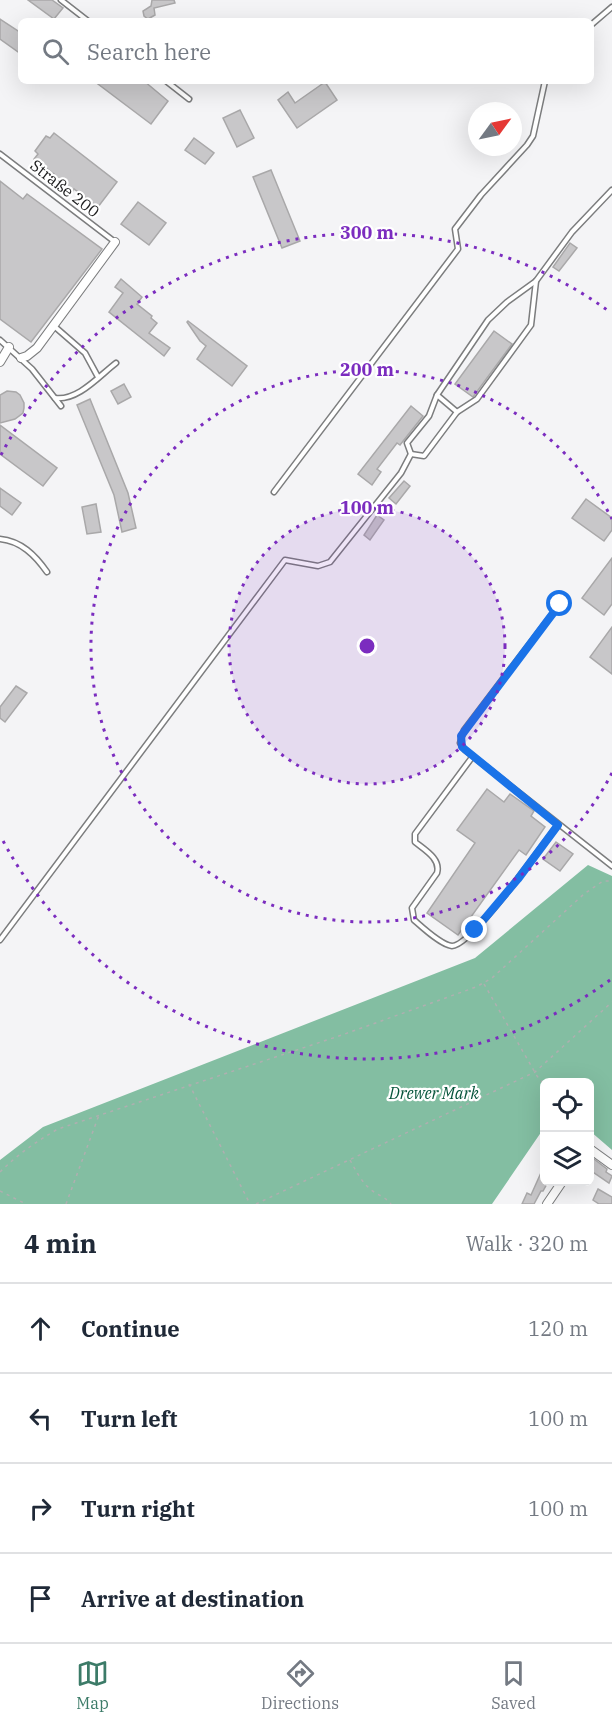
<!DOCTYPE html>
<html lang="en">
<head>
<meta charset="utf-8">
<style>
	body { margin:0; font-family:"IBM Plex Serif",serif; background:#f2f2f3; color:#1f2937 }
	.controls { position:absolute; right:18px; bottom:18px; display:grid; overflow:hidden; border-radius:9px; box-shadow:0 6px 24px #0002 }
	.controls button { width:54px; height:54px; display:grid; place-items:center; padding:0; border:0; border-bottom:2px solid #e0e1e3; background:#fff; color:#1f2937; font:30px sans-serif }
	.compass { position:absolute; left:468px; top:102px; width:54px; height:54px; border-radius:50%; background:#fff; box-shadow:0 6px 24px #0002; rotate:57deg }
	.stop { position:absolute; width:18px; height:18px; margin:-14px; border:4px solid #1a73e8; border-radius:50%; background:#fff }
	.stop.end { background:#1a73e8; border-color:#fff; box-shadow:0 2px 6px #0008 }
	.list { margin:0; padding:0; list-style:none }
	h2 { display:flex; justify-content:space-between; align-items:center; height:78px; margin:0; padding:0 24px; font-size:26px }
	h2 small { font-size:20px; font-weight:400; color:#747a83 }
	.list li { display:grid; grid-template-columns:39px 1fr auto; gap:18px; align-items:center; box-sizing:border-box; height:90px; padding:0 24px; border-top:2px solid #e0e1e3 }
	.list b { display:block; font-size:22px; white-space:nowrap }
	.list em { font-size:20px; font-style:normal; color:#747a83 }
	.icon { flex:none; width:33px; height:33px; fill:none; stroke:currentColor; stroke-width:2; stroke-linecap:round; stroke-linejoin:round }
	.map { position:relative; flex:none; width:612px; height:1204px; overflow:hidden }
	.search { position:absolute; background:#fff; box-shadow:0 6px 24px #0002; left:18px; right:18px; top:18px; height:66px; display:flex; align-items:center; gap:15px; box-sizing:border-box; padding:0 21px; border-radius:9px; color:#747a83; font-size:22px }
	.sheet { height:438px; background:#fff }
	nav { display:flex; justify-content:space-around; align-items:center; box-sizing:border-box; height:84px; border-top:2px solid #e0e1e3; background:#fff; font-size:16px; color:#747a83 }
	nav a { display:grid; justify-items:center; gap:3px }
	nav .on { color:#3c7b68 }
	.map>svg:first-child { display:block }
	.forest { fill:#83bea2 }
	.building { fill:#c8c7c9; stroke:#a9a8a9; stroke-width:1.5 }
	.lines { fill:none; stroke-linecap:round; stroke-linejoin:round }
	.lane-casing { stroke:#7c7d7e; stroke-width:7 }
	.street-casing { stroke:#7c7d7e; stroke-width:10 }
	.path { stroke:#afafb0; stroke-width:1.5; stroke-dasharray:3 4.5; stroke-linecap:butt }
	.lane { stroke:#fff; stroke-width:4 }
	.street { stroke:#fff; stroke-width:8 }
	.route { stroke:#1a73e8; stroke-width:8 }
	.ring { fill:none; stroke:#7b2cbf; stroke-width:3; stroke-dasharray:3 6 }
	.labels { text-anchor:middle; stroke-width:4.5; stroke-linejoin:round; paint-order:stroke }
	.street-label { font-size:16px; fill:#1d1d1e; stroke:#fff }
	.park-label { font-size:16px; font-style:italic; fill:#05543a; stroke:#fff }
	.centre { fill:#7b2cbf; stroke:#fff; stroke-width:3 }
	.ring-label { font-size:18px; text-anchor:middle; font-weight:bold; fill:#7b2cbf; stroke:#fff; stroke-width:4.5; stroke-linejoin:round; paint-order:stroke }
</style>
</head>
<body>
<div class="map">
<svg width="612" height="1204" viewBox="0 0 612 1204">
	<rect width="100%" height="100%" fill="#f4f4f6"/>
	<!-- forest -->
	<path class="forest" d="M588,865L612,876V1150L590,1131V1082H544V1128L492,1204H0V1160L43,1127L475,958Z"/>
	<!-- building -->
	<g class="building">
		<path d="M28,0H52L63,8L54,19Z"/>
		<path d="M152,0H174L175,3L154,8L155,15L148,19L144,16L143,11L151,6Z"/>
		<path d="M0,19L21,33V54L0,39Z"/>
		<path d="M94,81H144L168,101L151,124Z"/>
		<path d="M325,82L337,100L297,128L278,100L288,92L295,103Z"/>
		<path d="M240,110L254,138L237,147L223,118Z"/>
		<path d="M54,133L117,182L98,207L74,189L72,193L51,178L54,174L34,159L38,154L35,151L46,136L50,138Z"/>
		<path d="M194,138L214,153L205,164L185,150Z"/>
		<path d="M271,170L300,241L282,248L253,177Z"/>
		<path d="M0,181L23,199L27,194L102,249L31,342L0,319Z"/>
		<path d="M138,202L166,223L149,245L121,224Z"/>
		<path d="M570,243L577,248L559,271L553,267Z"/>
		<path d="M121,279L142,297L137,304L152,316L151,318L157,323L149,333L170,348L164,356L109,312L123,293L115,287Z"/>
		<path d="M188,321L247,366L232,386L197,359L206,346L200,341L187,322Z"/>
		<path d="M494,331L512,344L473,397L455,384Z"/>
		<path d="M124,384L131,397L118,404L111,391Z"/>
		<path d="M7,391L16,392L20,395L24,403V408L23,413L15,419L0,423V395Z"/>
		<path d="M90,399L128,493L136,528L122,532L114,495L77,405Z"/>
		<path d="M411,406L423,416L400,445L397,443L377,469L381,472L372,485L358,474Z"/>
		<path d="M0,425L57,468L43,486L0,454Z"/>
		<path d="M404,481L410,486L396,504L389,498Z"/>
		<path d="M0,488L21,503L12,515L0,506Z"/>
		<path d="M586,499L612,518V530L604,541L572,518Z"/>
		<path d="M96,504L101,532L87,534L82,507Z"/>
		<path d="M377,515L384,520L370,540L364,535Z"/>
		<path d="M612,558V604L604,615L582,598Z"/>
		<path d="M612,627V674L590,657Z"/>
		<path d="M16,686L27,693L5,722L0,718V707Z"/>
		<path d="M487,789L504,802L510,794L534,811L531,816L545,827L526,855L519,850L458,935L427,913L475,843L457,830Z"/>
		<path d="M556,842L573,854L560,871L543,859Z"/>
		<path d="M590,1156L607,1169L606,1172L612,1176L609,1183L590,1170Z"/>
		<path d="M544,1166V1182H548L543,1191H541L534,1204H522L527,1193L531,1195Z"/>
		<path d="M598,1189L612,1197V1204H599L593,1200Z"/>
	</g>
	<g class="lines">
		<!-- lane casing -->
		<g class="lane-casing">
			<g id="lane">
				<path d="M61,0L88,21"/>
				<path d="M591,25L612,7"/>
				<path d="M166,81L189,99"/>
				<path d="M0,154L115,242"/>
				<path d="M54,326L85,353L98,377"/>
				<path d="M0,340L32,369L61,406"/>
				<path d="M437,395L457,412"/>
				<path d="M55,398C78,401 99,376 116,363"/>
				<path d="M411,454L407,443L429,416L437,395L488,320L507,302L536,281L572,232L612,190"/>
				<path d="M411,454L424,456L457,412L477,399L531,325L536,281"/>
				<path d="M274,492L458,249L455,229L481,195L527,145L533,136L545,81"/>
				<path d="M0,539C21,541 35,555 47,572"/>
				<path d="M560,604L464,730L460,743L465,750L612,866"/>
				<path d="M473,756L415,834V842C425,850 441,859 437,873L412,908L414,920C422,927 441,945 452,946C472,946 543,844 558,825"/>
				<path d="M0,940L285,560L318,566L330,562L401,473L411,454"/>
			</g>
		</g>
		<!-- street casing -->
		<g class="street-casing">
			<g id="street">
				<path d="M21,358L27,356L37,348L115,242"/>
				<path d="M0,362L9,347"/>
				<path d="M590,1149L612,1165"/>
				<path d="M547,1204L562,1182"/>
			</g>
		</g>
		<!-- path -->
		<g class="path">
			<path d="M484,984L537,1076L544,1084"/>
			<path d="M189,1084L250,1204"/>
			<path d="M350,1160C356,1171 361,1181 370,1189C377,1195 386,1197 391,1204"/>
			<path d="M0,1172C18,1154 37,1141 58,1129L342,1035L476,987L492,978L584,894L603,881H612"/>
			<path d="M0,1191L26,1204"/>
			<path d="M66,1204L99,1115"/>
			<path d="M256,1204L535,1072L612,1002"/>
		</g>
		<!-- lane -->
		<use href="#lane" class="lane"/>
		<!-- street -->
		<use href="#street" class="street"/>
	</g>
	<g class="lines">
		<!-- route -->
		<path class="route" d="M475,930L518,879L558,825L462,747L461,736L560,604"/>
	</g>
	<!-- distance rings -->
	<circle cx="367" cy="646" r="138" fill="#7b2cbf" fill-opacity=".12"/>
	<g class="ring">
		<circle cx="367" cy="646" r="138"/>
		<path d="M612 773A276 276 0 1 1 612 519"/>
		<path d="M610 980A413 413 0 0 1 1 837M1 455A413 413 0 0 1 610 312"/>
	</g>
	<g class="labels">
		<!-- street labels -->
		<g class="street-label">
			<text transform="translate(65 188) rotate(38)" y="6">Straße 200</text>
		</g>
		<!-- park labels -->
		<g class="park-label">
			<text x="434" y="1099">Drewer Mark</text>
		</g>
	</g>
	<circle cx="367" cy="646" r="9" class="centre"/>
	<g class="ring-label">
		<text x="367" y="239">300 m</text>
		<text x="367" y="376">200 m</text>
		<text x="367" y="514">100 m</text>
	</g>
</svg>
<div class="controls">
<button><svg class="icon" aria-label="locate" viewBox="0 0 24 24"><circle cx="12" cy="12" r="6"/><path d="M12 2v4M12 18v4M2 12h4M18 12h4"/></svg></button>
<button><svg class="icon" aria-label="layers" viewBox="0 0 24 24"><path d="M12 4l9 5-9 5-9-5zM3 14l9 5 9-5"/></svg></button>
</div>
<svg class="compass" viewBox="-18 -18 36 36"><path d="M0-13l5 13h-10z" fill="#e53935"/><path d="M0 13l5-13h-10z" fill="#747a83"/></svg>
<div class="stop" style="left:560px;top:604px"></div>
<div class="stop end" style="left:475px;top:930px"></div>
<div class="search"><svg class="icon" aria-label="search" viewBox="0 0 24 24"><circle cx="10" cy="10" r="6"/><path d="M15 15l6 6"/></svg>Search here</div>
</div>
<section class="sheet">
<h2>4 min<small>Walk · 320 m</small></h2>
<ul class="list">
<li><svg class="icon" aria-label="ahead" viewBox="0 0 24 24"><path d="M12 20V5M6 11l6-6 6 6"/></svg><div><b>Continue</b></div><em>120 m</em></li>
<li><svg class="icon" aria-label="left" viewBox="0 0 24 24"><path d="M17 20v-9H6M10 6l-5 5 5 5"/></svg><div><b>Turn left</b></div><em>100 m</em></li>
<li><svg class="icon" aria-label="right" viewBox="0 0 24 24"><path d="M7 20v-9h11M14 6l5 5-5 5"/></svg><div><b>Turn right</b></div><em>100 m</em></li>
<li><svg class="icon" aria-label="arrive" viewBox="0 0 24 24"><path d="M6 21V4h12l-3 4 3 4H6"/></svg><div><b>Arrive at destination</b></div></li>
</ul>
</section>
<nav>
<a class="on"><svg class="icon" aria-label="map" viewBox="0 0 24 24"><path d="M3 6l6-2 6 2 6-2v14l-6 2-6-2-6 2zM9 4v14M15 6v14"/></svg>Map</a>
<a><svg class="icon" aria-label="directions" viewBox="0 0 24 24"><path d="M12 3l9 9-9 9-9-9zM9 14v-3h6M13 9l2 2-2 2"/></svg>Directions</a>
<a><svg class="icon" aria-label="saved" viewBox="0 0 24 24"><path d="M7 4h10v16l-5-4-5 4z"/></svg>Saved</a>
</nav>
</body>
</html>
